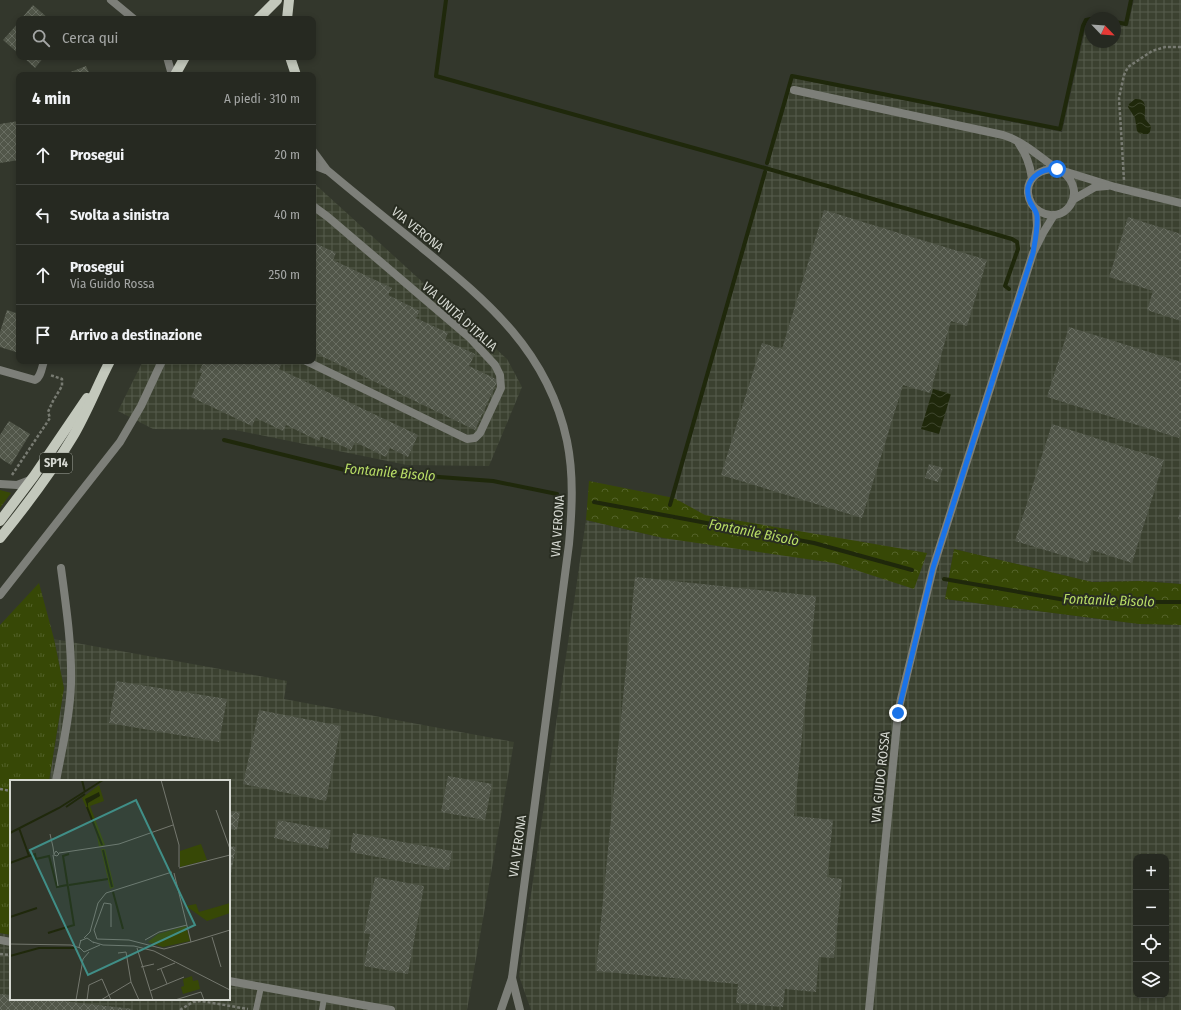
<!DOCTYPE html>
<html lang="it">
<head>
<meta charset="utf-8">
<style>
	body { margin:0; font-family:"Fira Sans Condensed",sans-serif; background:#32352e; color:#f1f3f6 }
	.controls { position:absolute; right:12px; bottom:12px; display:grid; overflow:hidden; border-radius:8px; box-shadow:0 2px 6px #0003 }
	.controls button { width:36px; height:36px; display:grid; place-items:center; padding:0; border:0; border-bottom:1px solid #42453f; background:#262921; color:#f1f3f6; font:20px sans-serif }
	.compass { position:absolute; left:1085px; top:12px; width:36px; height:36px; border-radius:50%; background:#262921; box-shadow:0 2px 6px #0003; rotate:115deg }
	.stop { position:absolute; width:12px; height:12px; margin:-9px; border:3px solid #1a73e8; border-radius:50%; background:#fff }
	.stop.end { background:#1a73e8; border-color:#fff; box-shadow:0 1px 4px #0008 }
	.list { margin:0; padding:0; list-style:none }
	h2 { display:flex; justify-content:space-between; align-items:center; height:52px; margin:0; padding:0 16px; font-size:17px }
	h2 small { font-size:13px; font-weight:400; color:#a4a6a5 }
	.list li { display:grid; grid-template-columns:26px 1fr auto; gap:12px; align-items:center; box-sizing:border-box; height:60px; padding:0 16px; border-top:1px solid #42453f }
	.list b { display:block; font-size:15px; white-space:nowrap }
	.list p { margin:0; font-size:13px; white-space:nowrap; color:#a4a6a5 }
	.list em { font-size:13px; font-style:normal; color:#a4a6a5 }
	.icon { flex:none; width:22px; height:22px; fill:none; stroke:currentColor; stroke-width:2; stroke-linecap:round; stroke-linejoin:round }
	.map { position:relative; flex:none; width:1181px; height:1010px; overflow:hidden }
	.search { position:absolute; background:#262921; box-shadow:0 2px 6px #0003; left:16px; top:16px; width:300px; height:44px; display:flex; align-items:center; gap:10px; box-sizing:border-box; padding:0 14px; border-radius:8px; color:#a4a6a5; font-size:15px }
	.panel { position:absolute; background:#262921; box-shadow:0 2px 6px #0003; left:16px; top:72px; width:300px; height:292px; border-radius:8px }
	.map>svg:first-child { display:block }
	.industrial { fill:url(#industrial-grid); fill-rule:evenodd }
	.grass { fill:url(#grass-tufts) }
	.forest { fill:url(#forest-crowns) }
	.water { fill:url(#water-waves) }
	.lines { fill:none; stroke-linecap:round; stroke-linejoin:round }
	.stream { stroke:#1f280b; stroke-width:4 }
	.building { fill:url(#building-cross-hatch) }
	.path { stroke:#787b72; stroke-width:2.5; stroke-dasharray:3 2; stroke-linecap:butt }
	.service { stroke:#7d7f79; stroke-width:6 }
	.minor { stroke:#7d7f79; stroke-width:8 }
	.tertiary { stroke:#7d7f79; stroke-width:8 }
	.primary { stroke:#c3c8bc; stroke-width:10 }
	.route { stroke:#1a73e8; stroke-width:5 }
	.labels { text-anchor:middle; stroke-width:4; stroke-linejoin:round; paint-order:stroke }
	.shield { fill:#292d22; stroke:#a1a59c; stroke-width:1 }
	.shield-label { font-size:12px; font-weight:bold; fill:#d5d8d1 }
	.street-label { font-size:13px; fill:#d5d8d1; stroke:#292d22 }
	.water-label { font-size:14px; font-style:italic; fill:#b9de66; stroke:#292d22 }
	.inset-river { fill:none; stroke:#1f280b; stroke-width:2 }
	.inset-road { fill:none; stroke:#74776e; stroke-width:1 }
	.view { fill:#408e87; fill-opacity:0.15; stroke:#408e87; stroke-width:2 }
	.inset-edge { fill:none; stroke:#d5d8d1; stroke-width:2 }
</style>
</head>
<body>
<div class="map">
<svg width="1181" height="1010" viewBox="0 0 1181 1010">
	<defs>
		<pattern id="industrial-grid" width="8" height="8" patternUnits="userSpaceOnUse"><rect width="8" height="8" fill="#3b4130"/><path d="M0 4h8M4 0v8" fill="none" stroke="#565c4d"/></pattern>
		<pattern id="grass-tufts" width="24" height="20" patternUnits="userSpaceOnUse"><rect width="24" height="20" fill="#374806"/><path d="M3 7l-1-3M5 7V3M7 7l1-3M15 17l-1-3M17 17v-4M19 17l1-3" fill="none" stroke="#536229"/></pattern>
		<pattern id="forest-crowns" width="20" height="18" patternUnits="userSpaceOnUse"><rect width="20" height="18" fill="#374806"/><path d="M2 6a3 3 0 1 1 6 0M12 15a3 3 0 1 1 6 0" fill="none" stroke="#536229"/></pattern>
		<pattern id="water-waves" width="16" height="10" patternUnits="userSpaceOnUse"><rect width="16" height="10" fill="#1f280b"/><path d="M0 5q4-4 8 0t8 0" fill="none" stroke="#3f462e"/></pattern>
		<pattern id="building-cross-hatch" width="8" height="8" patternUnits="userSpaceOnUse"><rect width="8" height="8" fill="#515649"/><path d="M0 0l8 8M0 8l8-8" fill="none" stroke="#696e62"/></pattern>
	</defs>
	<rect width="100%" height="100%" fill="#33372c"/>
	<!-- industrial -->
	<g class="industrial">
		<path d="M1134,0H1181V584L1142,581L1092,582L954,549L945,599L1139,624L1181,625V1010H531L519,976L586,520L663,538L793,78L1062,132L1087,22L1091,23V42H1115V25L1128,26ZM1136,857H1166V995H1136Z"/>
		<path d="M313,185H316L507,359L522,387L489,466L407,465L235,430L153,429L118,411L143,361H313Z"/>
		<path d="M54,639L287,681L284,699L514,742L467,1010H0V933L11,935V999H229V781H49L64,688Z"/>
	</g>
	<!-- grass -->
	<g class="grass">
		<path d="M0,490L11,493L0,508Z"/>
		<path d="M39,583L54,639L64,688L49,781H11V935L0,933V625Z"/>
	</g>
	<!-- forest -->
	<g class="forest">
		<path d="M589,481L674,498L705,515L927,553L914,589L834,563L663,538L586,520Z"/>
		<path d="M954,549L1092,582L1142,581L1181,584V625L1139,624L945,599Z"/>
	</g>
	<!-- water -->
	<g class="water">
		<path d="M1135,99C1149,98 1144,111 1145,119L1151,126L1150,132L1148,134H1140L1137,131L1135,118L1128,107L1129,104Z"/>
		<path d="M933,389L951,394L939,434L921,429Z"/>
	</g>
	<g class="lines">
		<!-- stream -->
		<g class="stream">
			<path d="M446,0L436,76L737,160L1012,239L1017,242L1018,249L1005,286L1009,289"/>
			<path d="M1115,22L1126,24L1131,0"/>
			<path d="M767,163L792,76L1060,129L1083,26L1086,20L1091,19"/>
			<path d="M224,440L345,470L493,481L557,494"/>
			<path d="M594,502L814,543L912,570"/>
			<path d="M670,505L765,172"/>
			<path d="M944,579L1077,602H1181"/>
		</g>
	</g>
	<!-- building -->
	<g class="building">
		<path d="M33,5L49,19H21Z"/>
		<path d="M19,22V54L3,40Z"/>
		<path d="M23,57H44L35,68Z"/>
		<path d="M86,66L90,75H63Z"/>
		<path d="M19,121V160L0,163V124Z"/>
		<path d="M824,210L987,260L967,326L951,321L930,393L903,385L862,518L721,475L762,343L782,349Z"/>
		<path d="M1128,217L1181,234V321L1147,310L1153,291L1109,277Z"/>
		<path d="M313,242L336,253L333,260L392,288L388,295L420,311L416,318L448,333L445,340L475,354L469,366L498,380L475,430L313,352Z"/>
		<path d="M7,310L19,314V353L0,347V332Z"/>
		<path d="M1069,327L1181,362V430L1179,438L1047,397Z"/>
		<path d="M204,361H283L279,369L418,435L408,457L390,448L386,457L355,442L351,450L321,436L319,441L286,425L283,431L256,418L252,426L191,397L202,373L199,372Z"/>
		<path d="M9,421L30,434L11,465L0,458V435Z"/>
		<path d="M1052,424L1164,460L1132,563L1092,550L1088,563L1015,541Z"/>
		<path d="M929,464L943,468L938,482L925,478Z"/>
		<path d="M1181,509V520L1178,519Z"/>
		<path d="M635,577L816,596L794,816L833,820L827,877L842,879L834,958L819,957L816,992L785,989L783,1007L736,1003L738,984L596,971Z"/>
		<path d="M116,681L227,699L219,742L109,723Z"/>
		<path d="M259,710L341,726L326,801L243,784Z"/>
		<path d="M448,776L492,784L485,820L441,812Z"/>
		<path d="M229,811L240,812L237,830L229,829Z"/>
		<path d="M278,820L331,830L328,849L274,838Z"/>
		<path d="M353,833L452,851L449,870L350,852Z"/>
		<path d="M229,846L236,847L230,878H229Z"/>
		<path d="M375,877L424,886L408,974L364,966L370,934L364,933Z"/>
		<path d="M0,994L11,995V999H45L133,1009L132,1010H0Z"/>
	</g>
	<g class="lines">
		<!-- path -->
		<g class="path">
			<path d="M1124,180L1119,98L1124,75L1128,67L1152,51L1165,47H1181"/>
			<path d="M12,475L50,418L48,412L53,401L62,386V379L50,375"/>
			<path d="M0,789L11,791"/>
			<path d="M0,954L11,955"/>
			<path d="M180,1010L193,1002L201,1001L248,1009"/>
		</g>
		<!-- service -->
		<g class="service">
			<path d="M256,1010L261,987"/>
			<path d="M322,1010L324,998"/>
		</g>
		<!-- minor -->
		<g class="minor">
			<path d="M794,90L1003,135C1023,141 1040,157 1057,169"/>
			<path d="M1019,144C1027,155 1030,165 1032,178"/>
			<path d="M1063,172C1089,193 1064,227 1039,211C1032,207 1029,201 1028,193C1027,176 1042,168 1057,169L1115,187L1181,203"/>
			<path d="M1074,199L1095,187L1107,186"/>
			<path d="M1034,245L1037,226L1036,210"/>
			<path d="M306,361L467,439L475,438L480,433L501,388L500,375L495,365L470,338L328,217L313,206"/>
			<path d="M0,370L35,380C41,377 42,367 44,361"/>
			<path d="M0,484L17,485L30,480"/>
			<path d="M0,595L120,442L141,406L162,361"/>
			<path d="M56,781C62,749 70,716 71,684C72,645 66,606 61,568"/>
			<path d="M0,940L11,942"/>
			<path d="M229,981L391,1010"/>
			<path d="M869,1010L898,713L901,699L933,568L1033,253L1043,233L1054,215"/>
		</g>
		<!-- tertiary -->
		<g class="tertiary">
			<path d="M111,0L134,19"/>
			<path d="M167,57L172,75"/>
			<path d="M313,151L327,170C358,196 389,221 421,247C488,302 548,351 567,441C574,475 572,510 569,544L512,978L501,1010"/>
			<path d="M313,165L326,170"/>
			<path d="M512,978L520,1010"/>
		</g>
		<!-- primary -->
		<g class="primary">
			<path d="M258,19L277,0"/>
			<path d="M287,19L289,0"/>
			<path d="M290,57L296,75"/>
			<path d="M175,75L185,57"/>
			<path d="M0,521L34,476L87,398"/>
			<path d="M0,538C26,506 51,473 72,438C87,413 97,386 110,361"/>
		</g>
	</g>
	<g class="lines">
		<!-- route -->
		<path class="route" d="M898,713L933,568L1033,253C1035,241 1038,229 1037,216C1036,209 1031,206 1029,199C1023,180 1040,168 1057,169"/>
	</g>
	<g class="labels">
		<!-- shield labels -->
		<rect class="shield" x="40" y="453" width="32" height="20" rx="3"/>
		<g class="shield-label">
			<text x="56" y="467">SP14</text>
		</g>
		<!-- street labels -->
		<g class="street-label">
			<text transform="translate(418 229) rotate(39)" y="5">VIA VERONA</text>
			<text transform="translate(460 316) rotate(42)" y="5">VIA UNITÀ D'ITALIA</text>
			<text transform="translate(557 526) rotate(-86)" y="5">VIA VERONA</text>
			<text transform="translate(880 777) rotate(-84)" y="5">VIA GUIDO ROSSA</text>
			<text transform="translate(517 846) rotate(-82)" y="5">VIA VERONA</text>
		</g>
		<!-- water labels -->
		<g class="water-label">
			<text transform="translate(390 472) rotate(5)" y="5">Fontanile Bisolo</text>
			<text transform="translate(754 532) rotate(11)" y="5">Fontanile Bisolo</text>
			<text transform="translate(1109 600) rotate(2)" y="5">Fontanile Bisolo</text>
		</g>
	</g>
	<!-- overview -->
	<g transform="translate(10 780)">
		<rect width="220" height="220" fill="#33372c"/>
		<path d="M191,64L197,80L170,87V71ZM220,123V133L197,141L176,126L186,124L189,132ZM176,146L180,161L153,167L138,162L148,154Z" fill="#374806"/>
		<path d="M89,5L94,21L80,26L95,65L89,67L86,50L72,18ZM91,69H95L102,98L104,107L100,109Z" fill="#374806"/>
		<path d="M182,196L183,201L188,200L190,209L173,214L171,207L174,206L173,199Z" fill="#374806"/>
		<path d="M89,12L90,16L78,23V28L75,19Z" fill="#1f280b"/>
		<path class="inset-river" d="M72,0L75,12M56,27L75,14M77,27L92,65M0,53L49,28L93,0M93,70L102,107M19,76L25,74L26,79L39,76L47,107L57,105M0,83L19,76L9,48M59,105L98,99M103,112L113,149M0,137L27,128M38,153L64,145L53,76L59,74M0,176L29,168H65"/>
		<path class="inset-road" d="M151,0L169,65V87M206,30L220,69M40,54L43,67L44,74V75L47,76L49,74L46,71L44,74M49,73L109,64L163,45M43,75L48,106M169,88L220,75M164,93L181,162L220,150M101,147V124L94,123L84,150L87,159L119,160L154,169L181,162M202,157L211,187M74,158L80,152L88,123L96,113L162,92M71,160L69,167L74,172L90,165M135,160L149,152L177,145M70,161L77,158L84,163M83,162L93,165L124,166L144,171L220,210M0,164L61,165L70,168M127,168L143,220M108,173L116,172L121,202L129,220M131,187L144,184M151,189L157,204M147,190L165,183M140,211L174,197M66,220L73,179L79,172M77,220L79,205L92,199L101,220M91,220L121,202M165,220L191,212L194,220"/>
		<path class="view" d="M126,20L185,145L78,195L20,70Z"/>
		<rect width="220" height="220" class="inset-edge"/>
	</g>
</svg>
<div class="controls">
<button>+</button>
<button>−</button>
<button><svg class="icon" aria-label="locate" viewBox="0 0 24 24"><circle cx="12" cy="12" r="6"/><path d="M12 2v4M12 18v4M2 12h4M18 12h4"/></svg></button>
<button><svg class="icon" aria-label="layers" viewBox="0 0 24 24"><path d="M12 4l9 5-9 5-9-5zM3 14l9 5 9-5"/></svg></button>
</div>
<svg class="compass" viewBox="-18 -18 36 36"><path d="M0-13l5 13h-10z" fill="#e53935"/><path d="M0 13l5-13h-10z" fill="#a4a6a5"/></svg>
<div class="stop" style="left:1057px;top:169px"></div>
<div class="stop end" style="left:898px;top:713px"></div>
<div class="search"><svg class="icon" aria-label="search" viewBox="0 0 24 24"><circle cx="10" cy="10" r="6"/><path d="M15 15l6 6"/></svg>Cerca qui</div>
<section class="panel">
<h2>4 min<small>A piedi · 310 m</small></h2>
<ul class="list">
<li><svg class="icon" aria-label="ahead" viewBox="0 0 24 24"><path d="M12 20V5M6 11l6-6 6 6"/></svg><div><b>Prosegui</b></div><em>20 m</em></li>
<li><svg class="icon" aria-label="left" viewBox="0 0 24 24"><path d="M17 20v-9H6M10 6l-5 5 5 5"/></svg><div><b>Svolta a sinistra</b></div><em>40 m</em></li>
<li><svg class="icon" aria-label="ahead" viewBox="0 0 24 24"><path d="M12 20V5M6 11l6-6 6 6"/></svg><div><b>Prosegui</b><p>Via Guido Rossa</p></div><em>250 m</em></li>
<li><svg class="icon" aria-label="arrive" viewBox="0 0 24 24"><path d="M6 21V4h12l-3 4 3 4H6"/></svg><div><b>Arrivo a destinazione</b></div></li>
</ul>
</section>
</div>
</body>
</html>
